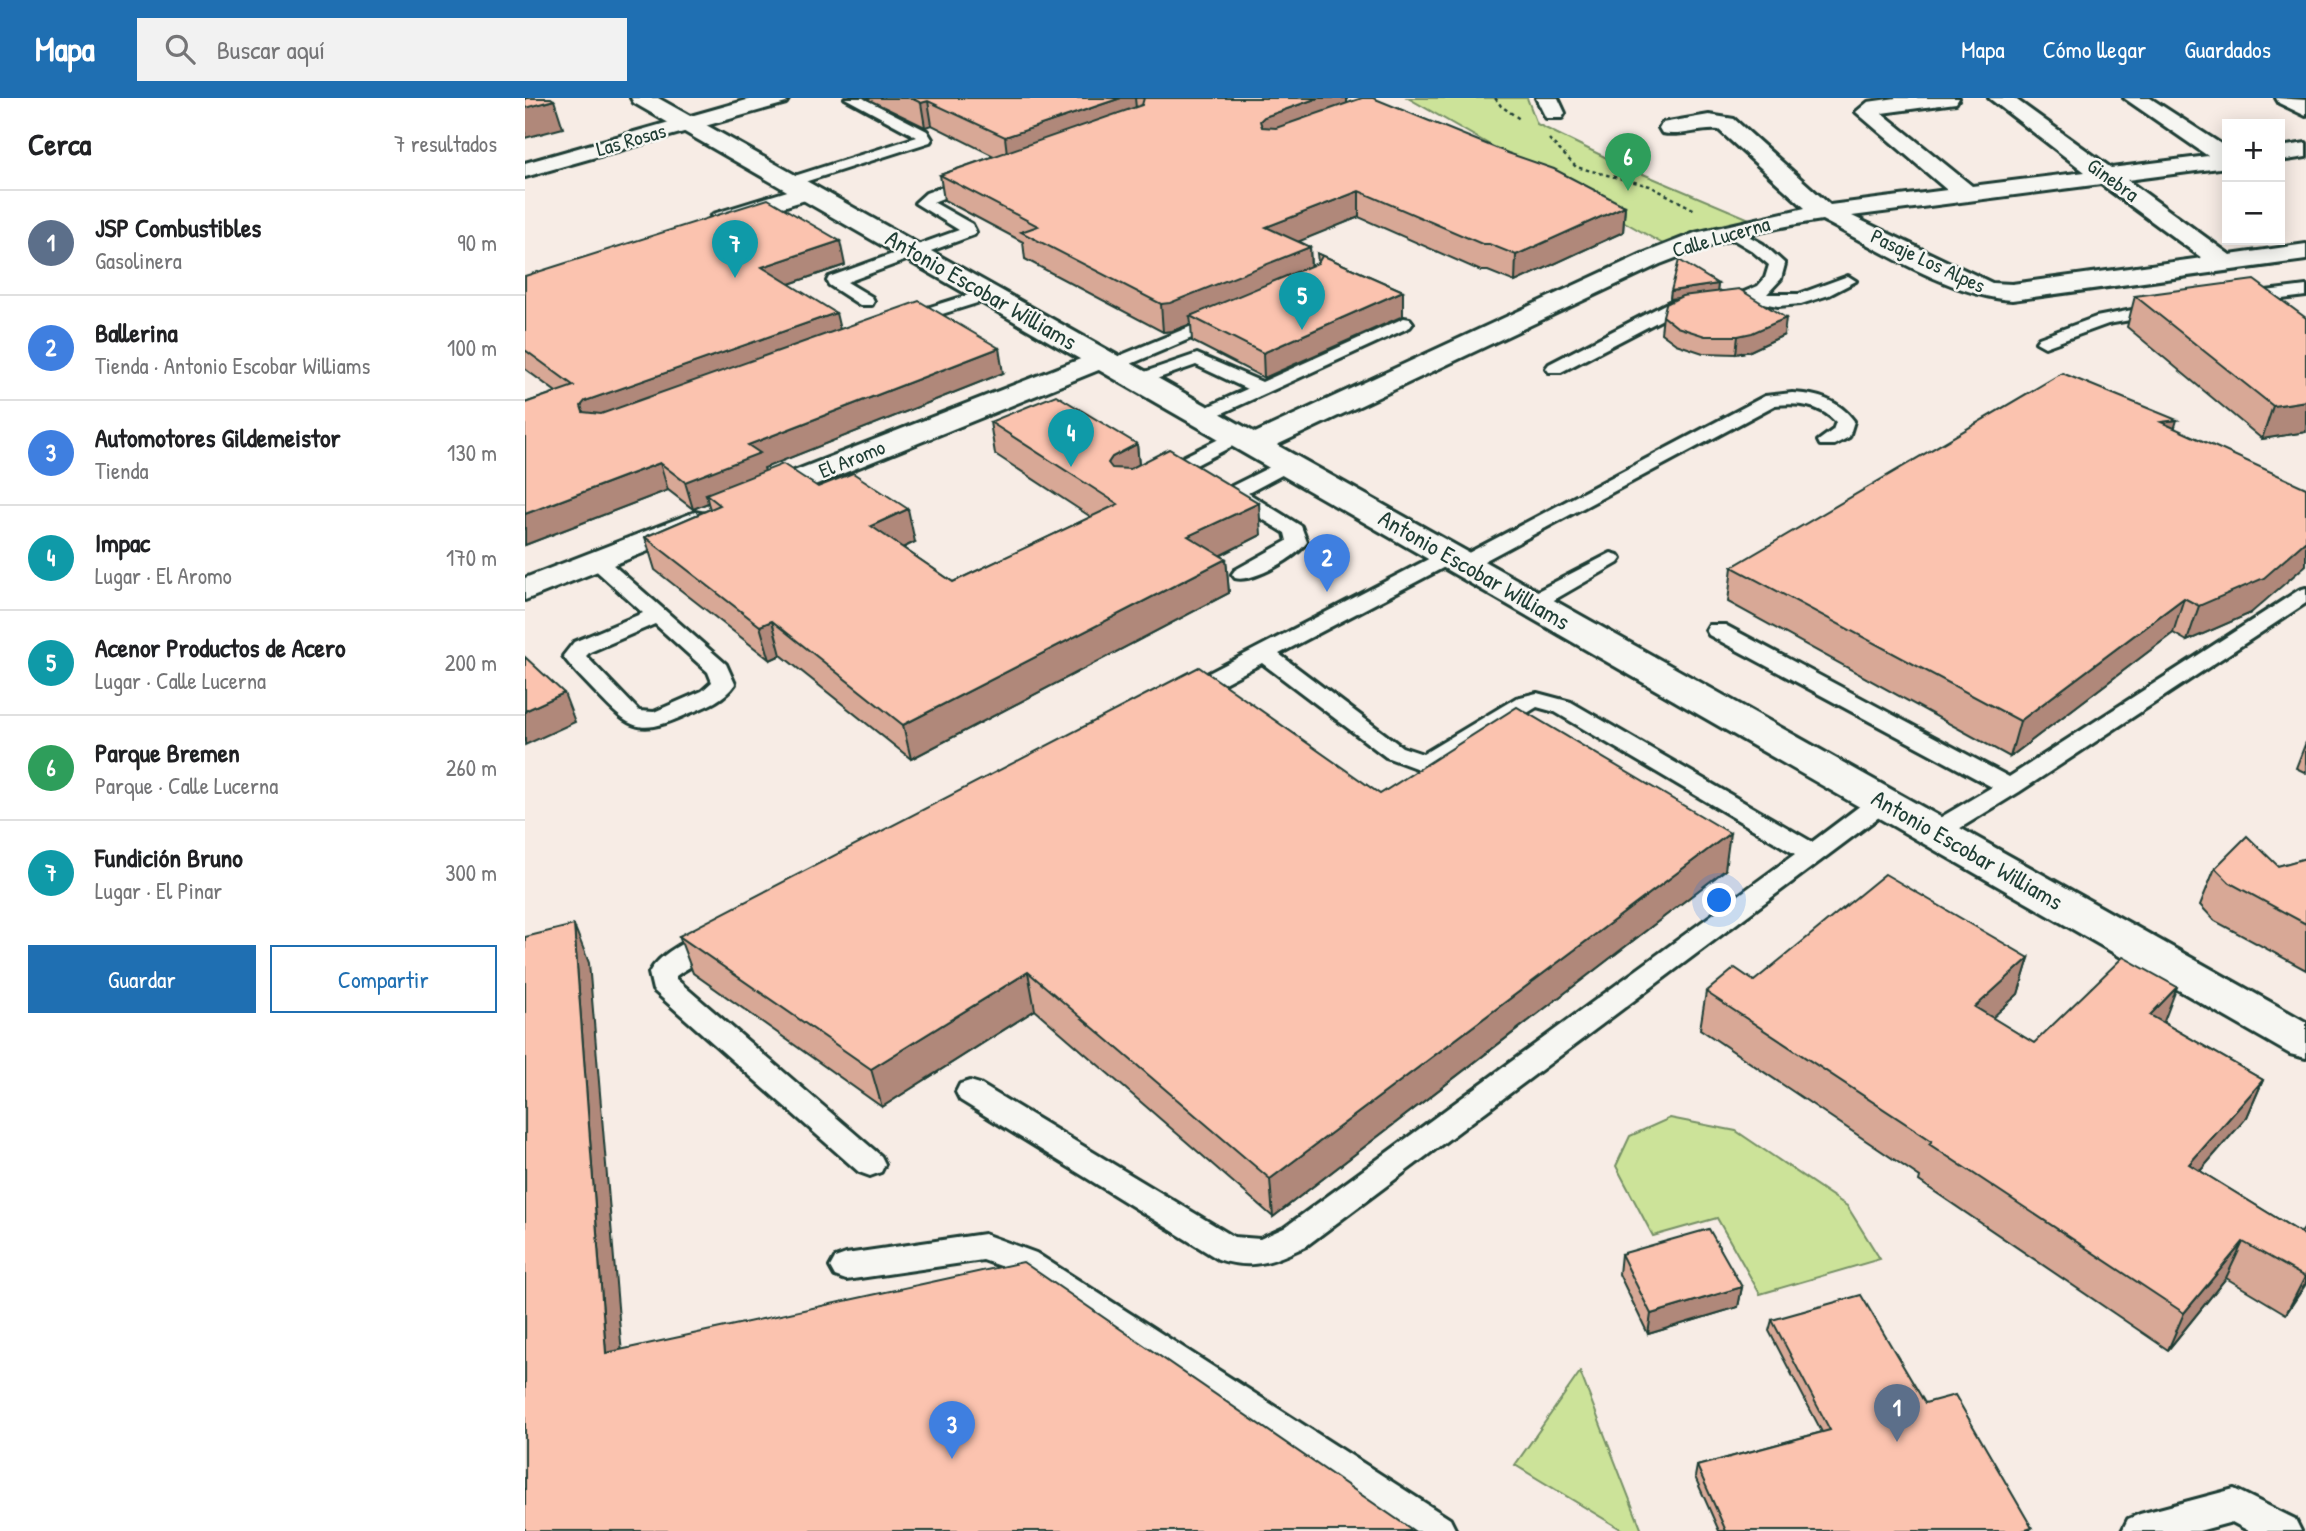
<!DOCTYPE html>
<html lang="es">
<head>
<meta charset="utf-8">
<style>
	body { margin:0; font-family:"Patrick Hand",sans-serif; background:#f2f2f2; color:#202124 }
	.controls { position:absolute; right:21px; top:21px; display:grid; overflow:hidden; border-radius:0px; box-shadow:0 4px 18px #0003 }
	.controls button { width:63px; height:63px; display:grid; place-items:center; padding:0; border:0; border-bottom:2px solid #e0e0e0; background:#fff; color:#202124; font:35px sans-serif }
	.you { position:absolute; left:1195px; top:803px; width:24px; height:24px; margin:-18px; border:5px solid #fff; border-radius:50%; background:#1a73e8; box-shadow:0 0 0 10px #1a73e833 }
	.badge { display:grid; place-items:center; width:46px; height:46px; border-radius:50%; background:#1f6fb2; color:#fff; font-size:23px; font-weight:700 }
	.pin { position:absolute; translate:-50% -58px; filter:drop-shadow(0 2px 4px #0008) }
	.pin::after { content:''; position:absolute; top:37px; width:24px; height:21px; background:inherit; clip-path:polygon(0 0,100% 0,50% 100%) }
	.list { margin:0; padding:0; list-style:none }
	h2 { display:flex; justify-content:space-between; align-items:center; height:91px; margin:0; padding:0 28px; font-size:30px }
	h2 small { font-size:23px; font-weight:400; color:#757577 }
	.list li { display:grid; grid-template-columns:46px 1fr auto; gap:21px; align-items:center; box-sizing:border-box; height:105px; padding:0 28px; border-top:2px solid #e0e0e0 }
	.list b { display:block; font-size:26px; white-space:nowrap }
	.list p { margin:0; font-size:23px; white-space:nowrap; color:#757577 }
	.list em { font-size:23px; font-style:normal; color:#757577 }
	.actions { display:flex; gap:14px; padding:21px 28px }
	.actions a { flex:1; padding:16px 0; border:2px solid #1f6fb2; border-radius:0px; text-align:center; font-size:24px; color:#1f6fb2 }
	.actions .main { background:#1f6fb2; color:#fff }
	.icon { flex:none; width:38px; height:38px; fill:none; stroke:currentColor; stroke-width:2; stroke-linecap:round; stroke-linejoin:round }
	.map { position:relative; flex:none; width:1781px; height:1433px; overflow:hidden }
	header { display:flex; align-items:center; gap:42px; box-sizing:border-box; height:98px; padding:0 35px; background:#1f6fb2; color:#fff }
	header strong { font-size:33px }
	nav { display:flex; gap:38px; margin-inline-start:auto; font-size:24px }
	.search { width:490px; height:63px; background:#f2f2f2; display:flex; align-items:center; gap:18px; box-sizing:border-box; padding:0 24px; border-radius:0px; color:#757577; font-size:26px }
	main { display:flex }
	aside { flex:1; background:#fff }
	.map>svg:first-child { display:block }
	.green { fill:#cce399; stroke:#769066; stroke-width:2 }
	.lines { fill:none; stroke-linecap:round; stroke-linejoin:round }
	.service-casing { stroke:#1f3d34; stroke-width:6 }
	.minor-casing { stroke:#1f3d34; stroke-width:6 }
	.tertiary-casing { stroke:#1f3d34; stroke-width:6 }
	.path { stroke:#1f3d34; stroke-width:2.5; stroke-dasharray:3.5 3.5; stroke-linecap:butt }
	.service { fill:#f6f6f2; fill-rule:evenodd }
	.minor { fill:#f6f6f2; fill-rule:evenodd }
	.tertiary { fill:#f6f6f2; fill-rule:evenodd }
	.wall { fill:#d8a896; stroke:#1f3d34; stroke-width:2 }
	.shaded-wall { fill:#b0887a; stroke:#1f3d34; stroke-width:2 }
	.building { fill:#fbc3af; stroke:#1f3d34; stroke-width:2 }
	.labels { text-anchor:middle; stroke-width:5; stroke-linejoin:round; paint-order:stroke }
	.far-street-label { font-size:21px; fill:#1f3d34; stroke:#f6f6f2 }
	.street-label { font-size:24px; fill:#1f3d34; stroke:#f6f6f2 }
</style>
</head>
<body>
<header>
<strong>Mapa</strong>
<div class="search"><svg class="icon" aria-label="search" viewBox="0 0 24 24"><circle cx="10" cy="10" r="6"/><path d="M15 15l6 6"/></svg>Buscar aquí</div>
<nav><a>Mapa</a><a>Cómo llegar</a><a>Guardados</a></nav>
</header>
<main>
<aside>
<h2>Cerca<small>7 resultados</small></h2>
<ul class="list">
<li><span class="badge" style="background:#5c6f8a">1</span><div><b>JSP Combustibles</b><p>Gasolinera</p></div><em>90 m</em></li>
<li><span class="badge" style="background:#3f7fe0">2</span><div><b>Ballerina</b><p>Tienda · Antonio Escobar Williams</p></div><em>100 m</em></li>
<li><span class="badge" style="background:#3f7fe0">3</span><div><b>Automotores Gildemeistor</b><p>Tienda</p></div><em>130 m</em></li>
<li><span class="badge" style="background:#0f9aa8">4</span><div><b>Impac</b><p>Lugar · El Aromo</p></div><em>170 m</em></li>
<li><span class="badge" style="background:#0f9aa8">5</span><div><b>Acenor Productos de Acero</b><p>Lugar · Calle Lucerna</p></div><em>200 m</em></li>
<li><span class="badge" style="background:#2e9e5b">6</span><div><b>Parque Bremen</b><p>Parque · Calle Lucerna</p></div><em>260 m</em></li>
<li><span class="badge" style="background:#0f9aa8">7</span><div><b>Fundición Bruno</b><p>Lugar · El Pinar</p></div><em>300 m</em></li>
</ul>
<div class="actions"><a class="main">Guardar</a><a>Compartir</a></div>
</aside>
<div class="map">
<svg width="1781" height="1433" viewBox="0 0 1781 1433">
	<rect width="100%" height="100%" fill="#f7ece5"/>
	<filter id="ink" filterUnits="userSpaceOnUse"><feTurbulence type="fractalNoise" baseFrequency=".0143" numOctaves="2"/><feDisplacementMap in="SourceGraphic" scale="14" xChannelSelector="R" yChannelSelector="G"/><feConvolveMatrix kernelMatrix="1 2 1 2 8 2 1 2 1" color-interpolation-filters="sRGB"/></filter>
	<g filter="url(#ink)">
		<!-- green -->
		<g class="green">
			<path d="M883,0H1002L1012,26L1092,65L1227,122L1138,146Z"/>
			<path d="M1145,1020L1211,1033L1322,1108L1355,1161L1235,1196L1192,1120L1128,1138L1091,1068L1105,1038Z"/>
			<path d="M1055,1274L1117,1433H1099L990,1367Z"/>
		</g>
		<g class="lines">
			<!-- service casing -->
			<g class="service-casing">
				<g id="service">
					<path d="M320,0H338L402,33L407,41L405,44L270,87H260L257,84L260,81L392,39Z"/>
					<path d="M448,78L456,83L453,86L408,104L447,126L451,134L449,137L322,184L347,199L349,203L347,207H335L304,187L302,183L304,179L434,132L390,105L401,95Z"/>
					<path d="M1205,128L1238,146L1260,166L1256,181L1242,196H1274L1323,178L1331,183L1304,197L1276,206L1253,208L1227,203L1155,212L1036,274H1024L1021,270L1024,266L1144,204L1219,194L1233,188L1240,180L1244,167L1226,152L1199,136L1197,133L1199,130Z"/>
					<path d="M1781,188V198L1716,206L1708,201L1716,196Z"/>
					<path d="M462,191L470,196L468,200L379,228L370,223L373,219Z"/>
					<path d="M1638,206L1646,211L1644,215L1583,226L1520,249L1511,244L1514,240L1571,219Z"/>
					<path d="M696,216L702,217L705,221L702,225L594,271L588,272L579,267L582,263Z"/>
					<path d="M879,220L885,221L888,225L885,229L678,324L669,318L671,314L722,291L671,267L614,287L605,282L608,278L672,256L737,284Z"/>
					<path d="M1267,295C1292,296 1314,302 1329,323L1324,339L1309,347H1295L1293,343L1308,332L1311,324C1294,306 1273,305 1250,307L946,470H932L929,466L931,463L754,556L877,649L898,656L991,600L1012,595L1046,604L1287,744L1348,698L1357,696L1366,698L1369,704L1366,710L781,1148C749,1163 728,1173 693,1161L435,1002L431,994L435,986L445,983L455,986L709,1139L735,1141L759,1130L1270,756L1030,614L1012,609L918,666L896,672L861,659L737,565L669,601H653L650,596L653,591L917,454H931L934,458L932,461L1240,298Z"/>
					<path d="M712,332L719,334L721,338L719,342L642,382L635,384L625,378L628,374Z"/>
					<path d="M763,360L773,366L770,370L723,395L776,428L782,444C772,459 728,485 710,480L707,476L710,472L762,443L760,435L705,401L702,393L705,389Z"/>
					<path d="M1086,455L1093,457L1096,461L1093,465L1015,510H999L996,505L999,500Z"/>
					<path d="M72,457L79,459L201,566L210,586C199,602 182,608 165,615C115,638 107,633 71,595C60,583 47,571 38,558L49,544L118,515L65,467L62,463L65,459ZM130,526L183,574L187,584L177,593L129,614L114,613L61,558L65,554Z"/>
					<path d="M1781,490V505L1494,694L1419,740L1410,742L1401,740L1398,734L1401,728L1467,689L1184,537L1181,532L1184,527H1200L1484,679L1774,492Z"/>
					<path d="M191,832L200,834L204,841C196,855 165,867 151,878V881L356,1058L360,1066L356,1074L345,1078L334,1074L128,892L124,875C135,854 169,838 191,832Z"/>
					<path d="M459,1136L511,1155L925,1421L931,1433H883L489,1173L458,1162L321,1182L310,1178L305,1169L310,1160L321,1156Z"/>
					<path d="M1709,1391L1770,1421L1776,1433H1724L1707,1424L1674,1433H1597L1603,1421L1615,1416Z"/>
				</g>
			</g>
			<!-- minor casing -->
			<g class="minor-casing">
				<g id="minor">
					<path d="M229,0H264L261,5L0,79V65Z"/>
					<path d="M1011,0H1033L1040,15L1037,20H1021Z"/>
					<path d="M1371,0H1434L1431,5L1423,6L1357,15L1447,88L1560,74L1464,0H1489L1586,70L1683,58L1599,0H1625L1702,50V69L1602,82L1705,157L1781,146V162L1487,202C1428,199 1351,150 1297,122C1241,130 1187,145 1135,166L739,353L728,356L717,353L713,347L717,341L1117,156L1170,135L1280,110L1194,32C1175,30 1156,39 1137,35L1134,30L1137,25L1184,17L1209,21L1305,107L1422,92L1331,14L1343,4ZM1576,86L1677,160L1487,186L1467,185L1327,118Z"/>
					<path d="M1751,0L1781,2V18L1754,5Z"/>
					<path d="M1781,45V59L1755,63V49Z"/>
					<path d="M282,87L290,89L294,94L290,99L197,128L188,126L185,121L188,116Z"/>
					<path d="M576,253L586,255L590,261L586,267L240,407L229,409L218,407L213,400L218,393Z"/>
					<path d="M170,414L181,416L186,423L181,430L0,502V480Z"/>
				</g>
			</g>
			<!-- tertiary casing -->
			<g class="tertiary-casing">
				<path id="tertiary" d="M106,0H133L1781,924V960L1765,956L109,5Z"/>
			</g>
			<!-- path -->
			<g class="path">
				<path d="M970,0L976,8L996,22"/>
				<path d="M1024,41L1051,69L1125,88L1170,112"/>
			</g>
			<!-- service -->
			<use href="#service" class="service"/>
			<!-- minor -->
			<use href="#minor" class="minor"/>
			<!-- tertiary -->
			<use href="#tertiary" class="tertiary"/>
		</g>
		<!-- wall -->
		<g class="wall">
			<path d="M340,0H822V5L1100,108L1098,134L990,184L963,173H956L834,119L773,143L785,149L786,168L793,165L792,155L878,193V218L739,280L667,243L666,226L647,233L638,234L500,161L498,144L419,102L415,77L469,58L407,27L400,29Z"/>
			<path d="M320,167L264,186L315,231L478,275L239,370L240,373L293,389L390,444L378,450L428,484L566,419L470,356L465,324L612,346L614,366L736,437L695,458L701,461L704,495L386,661L256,557L245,562L130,472L120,439L185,411L183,405L168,411L143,392L0,447V305L31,294L0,271V178Z"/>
			<path d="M1193,186L1192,193L1259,237L1225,253L1211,256L1178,255L1151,246L1136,235L1138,218L1153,200L1145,201L1146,193Z"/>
			<path d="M1610,198L1781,220V334L1737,341L1602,229Z"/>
			<path d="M1650,330L1726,515L1662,543L1648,535L1485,659L1203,504L1207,469Z"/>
			<path d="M1781,644V675L1771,670Z"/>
			<path d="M855,696L1200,772L748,1119L510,912L357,1009L168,875L154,838Z"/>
			<path d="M1781,760V872L1690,823L1675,807L1690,770L1753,768Z"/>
			<path d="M1504,860L1493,896L1467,920L1509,945L1639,925L1738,982L1722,1019L1675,1073L1776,1135L1781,1186L1761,1216L1701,1180L1643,1252L1394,1083L1395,1079L1175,931L1181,894Z"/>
			<path d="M1096,1156L1217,1189L1213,1209L1123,1236L1094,1176Z"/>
			<path d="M1247,1222L1400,1305L1506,1433H1194L1170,1379L1172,1368L1297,1334L1244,1233Z"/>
		</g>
		<!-- shaded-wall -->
		<g class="shaded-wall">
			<path d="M596,0H610L612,20L483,64L480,39Z"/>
			<path d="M793,0H822V14L737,48L735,23L739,19Z"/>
			<path d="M29,2L38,30L0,40V10Z"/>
			<path d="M403,3L407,27L400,29L396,5Z"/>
			<path d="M834,93V119L743,156L741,129Z"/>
			<path d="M1100,108L1098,134L990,184L991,157Z"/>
			<path d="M315,143L320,167L243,193L237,169Z"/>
			<path d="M785,149L786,176L665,218L666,226L647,233L638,234L636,206Z"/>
			<path d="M1193,186L1192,195L1145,201L1146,193Z"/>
			<path d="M878,193V218L739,280L738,255Z"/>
			<path d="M311,215L317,240L65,334L56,308L60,303Z"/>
			<path d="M1261,220L1259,237L1225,253L1211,256L1213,238Z"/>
			<path d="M474,250L478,275L239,370L242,382L181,396L183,405L168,411L160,384L223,347Z"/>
			<path d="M1781,303V334L1737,341L1748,308Z"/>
			<path d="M1652,322L1642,355L1636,324Z"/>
			<path d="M612,346L615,379L591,391L583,365L587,359Z"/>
			<path d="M135,365L143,392L0,447V416Z"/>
			<path d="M734,405L736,437L666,472L663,438Z"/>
			<path d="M383,411L390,444L353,461L346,428Z"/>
			<path d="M1781,443V467L1726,515L1662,543L1674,508Z"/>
			<path d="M701,461L704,495L386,661L378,627Z"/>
			<path d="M1659,500L1648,535L1485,659L1495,623Z"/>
			<path d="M247,523L256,557L245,562L235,528Z"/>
			<path d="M39,595L50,624L0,647V613Z"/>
			<path d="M1205,735L1200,772L748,1119L745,1081Z"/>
			<path d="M49,827L64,865L100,1292L81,1255Z"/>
			<path d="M1504,860L1493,896L1439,946L1450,909Z"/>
			<path d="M503,874L510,912L357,1009L346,971Z"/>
			<path d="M1652,889L1638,926L1625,917Z"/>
			<path d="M1738,982L1722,1019L1649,1103L1664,1066Z"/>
			<path d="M1718,1144L1701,1180L1643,1252L1659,1215Z"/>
			<path d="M1781,1177V1185L1761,1216Z"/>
			<path d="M1217,1189L1213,1209L1123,1236L1126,1216Z"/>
		</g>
		<!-- building -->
		<g class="building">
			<path d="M0,0H26L29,2L0,10Z"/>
			<path d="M386,0H596L480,39L403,3L396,5Z"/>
			<path d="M619,0H793L739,19L735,23L737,29L751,30L837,0H848L983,55L1029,71L1100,108L991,157L964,146H957L834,93L741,129L785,149L645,205L636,206L496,134L513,128L415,77L617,7Z"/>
			<path d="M243,101L315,143L237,169L311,215L60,303L56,308L58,314L76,316L394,203L474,250L223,347L235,355L160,384L135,365L0,416V305L49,288L0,252V178Z"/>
			<path d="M792,155L878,193L738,255L665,218L793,165L797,158Z"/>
			<path d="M1154,162L1193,186L1146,193Z"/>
			<path d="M1729,182L1781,220V303L1748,308L1610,198Z"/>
			<path d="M1214,191L1261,220L1227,235L1213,238H1180L1152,229L1138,218L1141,206L1157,198Z"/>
			<path d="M1537,275L1652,322L1636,324L1781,390V443L1739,480L1674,508L1659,500L1495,623L1207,469Z"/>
			<path d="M531,297L612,346L587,359L583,365L587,370L605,371L644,351L734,405L663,438L701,461L378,627L247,523L235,528L120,439L195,407L181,396L258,366L293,389L328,375L383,411L346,428L428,484L593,406L465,324Z"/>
			<path d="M0,559L39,595L0,613Z"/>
			<path d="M674,569L855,696L992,609L1205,735L745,1081L503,874L346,971L154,838Z"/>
			<path d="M1722,738L1753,768L1781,760V826L1705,785L1690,770Z"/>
			<path d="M1360,776L1504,860L1450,909L1509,945L1598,859L1652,889L1625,917L1738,982L1664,1066L1781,1138V1177L1780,1179L1718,1144L1659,1215L1404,1046L1407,1043L1181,894L1210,870L1229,883Z"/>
			<path d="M49,827L81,1255L498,1164L889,1433H0V839Z"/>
			<path d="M1781,1128V1138L1776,1135Z"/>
			<path d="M1184,1131L1217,1189L1126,1216L1096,1156Z"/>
			<path d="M1336,1197L1400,1305L1430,1297L1507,1430L1497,1433H1201L1172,1368L1305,1332L1247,1222Z"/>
		</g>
	</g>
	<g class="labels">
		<!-- far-street labels -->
		<g class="far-street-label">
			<text transform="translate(106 42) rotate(-16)" y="7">Las Rosas</text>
			<text transform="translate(1588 82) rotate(36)" y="7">Ginebra</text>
			<text transform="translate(1196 139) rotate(-16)" y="7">Calle Lucerna</text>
			<text transform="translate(1403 163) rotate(25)" y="7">Pasaje Los Alpes</text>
			<text transform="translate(327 361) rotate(-22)" y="7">El Aromo</text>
		</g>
		<!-- street labels -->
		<g class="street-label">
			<text transform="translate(456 192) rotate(30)" y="8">Antonio Escobar Williams</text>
			<text transform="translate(949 472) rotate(30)" y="8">Antonio Escobar Williams</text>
			<text transform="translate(1442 752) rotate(30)" y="8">Antonio Escobar Williams</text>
		</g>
	</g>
</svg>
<div class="controls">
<button>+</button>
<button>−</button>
</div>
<div class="you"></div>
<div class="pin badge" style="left:1372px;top:1344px;background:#5c6f8a">1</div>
<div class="pin badge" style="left:802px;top:494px;background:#3f7fe0">2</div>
<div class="pin badge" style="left:427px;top:1361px;background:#3f7fe0">3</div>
<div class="pin badge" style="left:546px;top:369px;background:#0f9aa8">4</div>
<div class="pin badge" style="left:777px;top:232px;background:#0f9aa8">5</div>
<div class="pin badge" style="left:1103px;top:93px;background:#2e9e5b">6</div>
<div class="pin badge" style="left:210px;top:180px;background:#0f9aa8">7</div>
</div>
</main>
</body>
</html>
